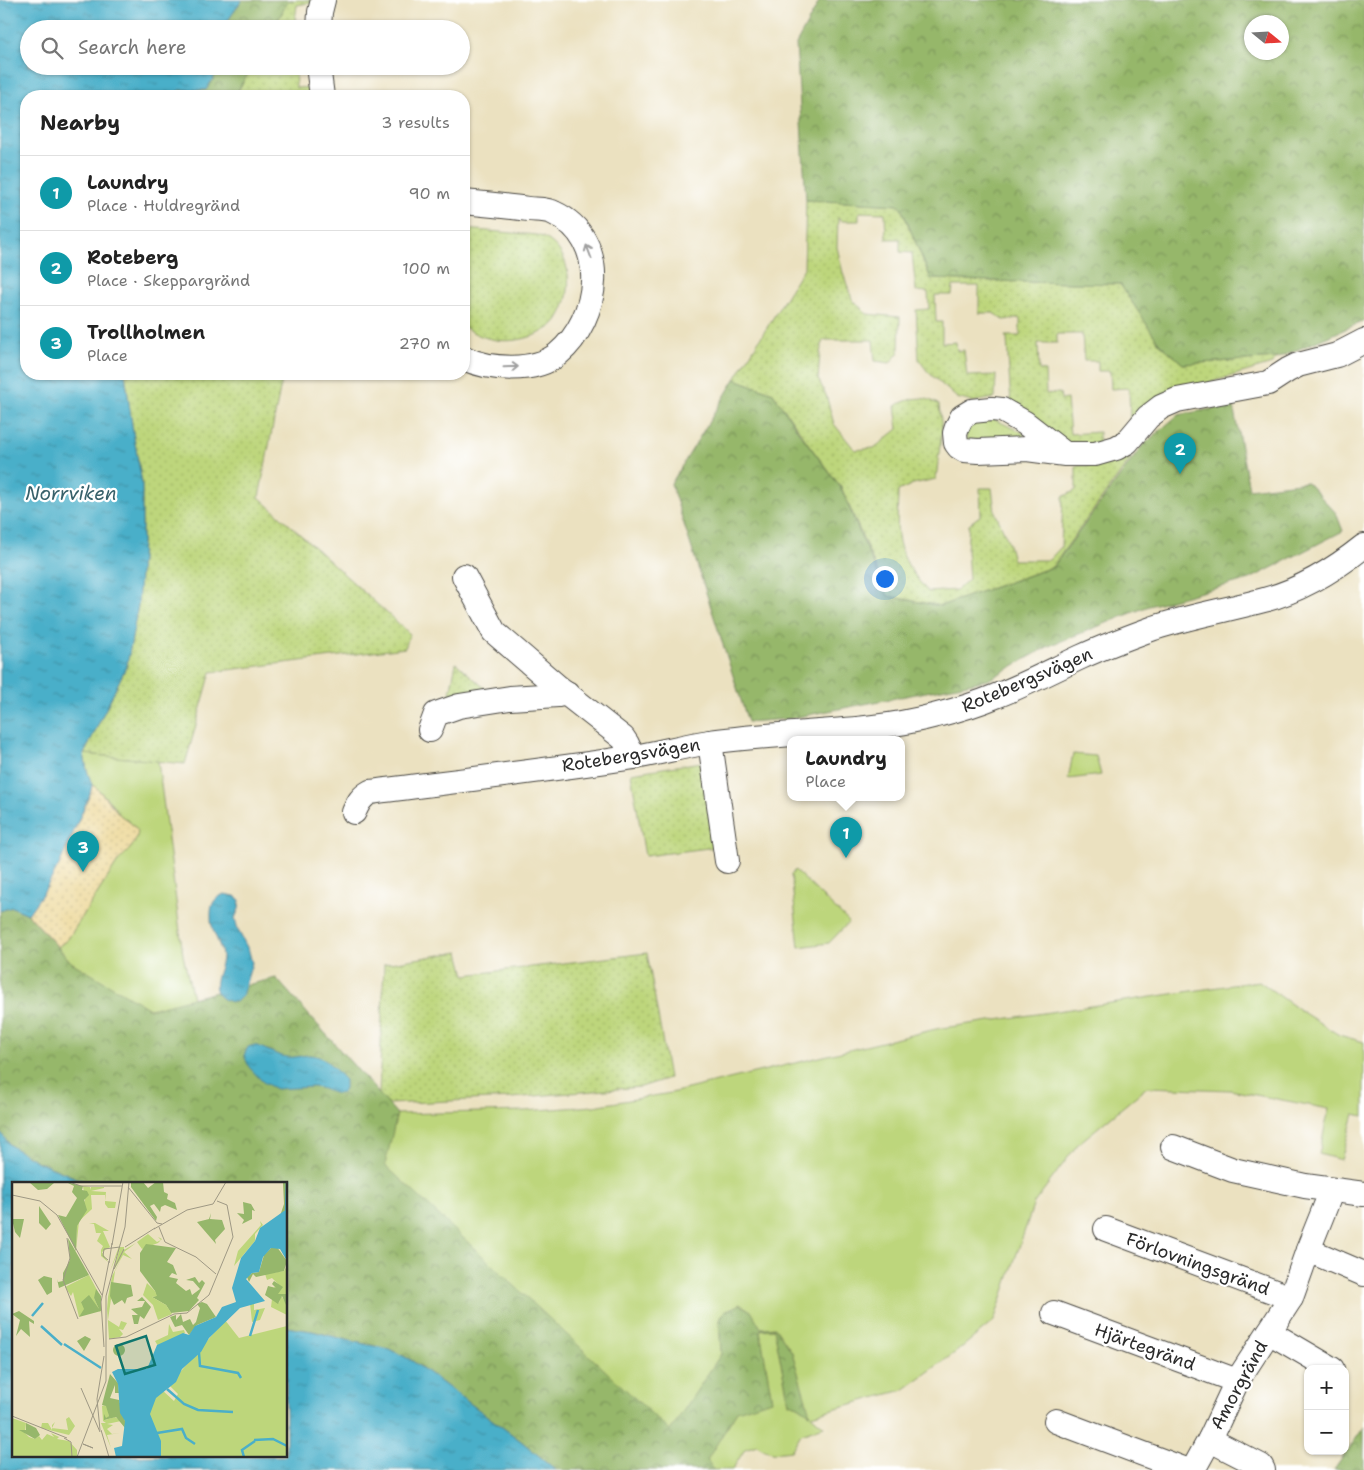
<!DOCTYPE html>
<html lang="en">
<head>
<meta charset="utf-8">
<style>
	body { margin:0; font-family:"Shantell Sans",sans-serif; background:#f2f2f2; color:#222 }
	.controls { position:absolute; right:15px; bottom:15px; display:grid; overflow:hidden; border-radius:10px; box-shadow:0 1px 4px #0004 }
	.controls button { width:45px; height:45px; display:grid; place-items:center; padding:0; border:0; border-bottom:1px solid #e0e0e0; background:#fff; color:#222; font:25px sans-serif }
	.compass { position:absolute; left:1244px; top:15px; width:45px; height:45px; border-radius:50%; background:#fff; box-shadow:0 1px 4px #0004; rotate:108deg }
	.you { position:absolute; left:884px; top:578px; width:18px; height:18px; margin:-12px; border:4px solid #fff; border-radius:50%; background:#1a73e8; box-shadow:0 0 0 8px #1a73e833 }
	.badge { display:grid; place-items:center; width:32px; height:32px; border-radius:50%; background:#c8321e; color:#fff; font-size:16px; font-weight:700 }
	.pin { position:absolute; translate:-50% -41px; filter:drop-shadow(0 1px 2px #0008) }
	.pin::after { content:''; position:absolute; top:26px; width:18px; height:15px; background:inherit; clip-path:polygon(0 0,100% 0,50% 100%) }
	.popup { position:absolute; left:787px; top:736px; width:118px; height:65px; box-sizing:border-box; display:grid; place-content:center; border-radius:10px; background:#fff; filter:drop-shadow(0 1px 4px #0005); font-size:16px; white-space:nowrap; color:#767676 }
	.popup b { font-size:19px; color:#222 }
	.popup::after { content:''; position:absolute; left:50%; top:100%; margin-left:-10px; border:10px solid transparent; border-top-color:#fff }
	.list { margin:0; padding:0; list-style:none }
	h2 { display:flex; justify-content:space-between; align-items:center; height:65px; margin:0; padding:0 20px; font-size:21px }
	h2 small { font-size:16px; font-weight:400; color:#767676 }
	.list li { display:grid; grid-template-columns:32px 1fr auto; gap:15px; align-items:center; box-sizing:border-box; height:75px; padding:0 20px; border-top:1px solid #e0e0e0 }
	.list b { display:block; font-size:19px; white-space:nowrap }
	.list p { margin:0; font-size:16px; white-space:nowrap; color:#767676 }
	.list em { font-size:16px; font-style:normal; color:#767676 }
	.icon { flex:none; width:28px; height:28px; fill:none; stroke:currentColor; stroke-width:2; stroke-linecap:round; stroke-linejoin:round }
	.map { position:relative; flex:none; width:1364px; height:1470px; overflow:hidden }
	.search { position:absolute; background:#fff; box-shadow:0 1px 4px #0004; left:20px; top:20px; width:450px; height:55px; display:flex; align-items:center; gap:12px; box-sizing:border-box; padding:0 18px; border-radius:28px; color:#767676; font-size:19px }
	.panel { position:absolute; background:#fff; box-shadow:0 1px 4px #0004; left:20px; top:90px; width:450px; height:290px; border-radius:20px }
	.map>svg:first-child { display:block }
	.grass { fill:url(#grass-dots); stroke:#748053 }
	.forest { fill:url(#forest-crowns); stroke:#60714b; fill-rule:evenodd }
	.sand { fill:url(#sand-dots); stroke:#8c8264 }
	.park { fill:#bdd67b; stroke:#748053 }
	.water { fill:url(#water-ripples); stroke:#3a6d7a }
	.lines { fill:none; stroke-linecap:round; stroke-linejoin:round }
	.minor-casing { stroke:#484641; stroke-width:26 }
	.minor { stroke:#fff; stroke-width:24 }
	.oneway { stroke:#a0a0a0 }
	.labels { text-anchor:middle; stroke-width:4.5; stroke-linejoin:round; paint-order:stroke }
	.street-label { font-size:18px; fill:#2b2b2b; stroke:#fff }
	.water-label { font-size:19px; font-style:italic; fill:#37606a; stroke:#fff }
	.inset-river { fill:none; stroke:#4aafc9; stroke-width:2.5 }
	.inset-road { fill:none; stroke:#9e9884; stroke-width:1 }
	.view { fill:#0f766e; fill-opacity:0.15; stroke:#0f766e; stroke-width:2.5 }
	.inset-edge { fill:none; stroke:#2b2b2b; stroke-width:2.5 }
</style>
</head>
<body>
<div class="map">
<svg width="1364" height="1470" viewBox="0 0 1364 1470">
	<defs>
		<pattern id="grass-dots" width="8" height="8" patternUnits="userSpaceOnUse" patternTransform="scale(1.25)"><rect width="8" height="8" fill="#bdd67b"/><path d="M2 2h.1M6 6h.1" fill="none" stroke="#a3b86a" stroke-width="1.8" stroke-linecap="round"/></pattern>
		<pattern id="forest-crowns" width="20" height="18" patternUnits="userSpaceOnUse" patternTransform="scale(1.25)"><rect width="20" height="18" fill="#96b76b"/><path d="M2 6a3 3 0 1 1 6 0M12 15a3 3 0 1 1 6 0" fill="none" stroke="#7b9558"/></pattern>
		<pattern id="sand-dots" width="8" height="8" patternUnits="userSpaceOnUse" patternTransform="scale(1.25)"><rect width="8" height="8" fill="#eeda9e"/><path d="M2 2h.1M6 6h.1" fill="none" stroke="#cb8" stroke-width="1.8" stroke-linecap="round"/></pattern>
		<pattern id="water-ripples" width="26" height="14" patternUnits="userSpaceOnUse" patternTransform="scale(1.25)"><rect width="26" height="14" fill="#4aafc9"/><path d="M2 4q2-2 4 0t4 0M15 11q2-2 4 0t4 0" fill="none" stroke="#3e8fa3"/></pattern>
	</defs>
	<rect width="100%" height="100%" fill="#fff"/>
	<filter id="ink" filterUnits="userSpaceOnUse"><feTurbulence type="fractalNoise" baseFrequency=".02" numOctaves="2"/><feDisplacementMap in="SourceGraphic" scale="10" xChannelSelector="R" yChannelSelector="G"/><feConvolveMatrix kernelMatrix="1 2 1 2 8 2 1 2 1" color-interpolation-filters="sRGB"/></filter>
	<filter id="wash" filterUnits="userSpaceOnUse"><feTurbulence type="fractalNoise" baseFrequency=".0096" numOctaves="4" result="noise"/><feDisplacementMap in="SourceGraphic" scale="20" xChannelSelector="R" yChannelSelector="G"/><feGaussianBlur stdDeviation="1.12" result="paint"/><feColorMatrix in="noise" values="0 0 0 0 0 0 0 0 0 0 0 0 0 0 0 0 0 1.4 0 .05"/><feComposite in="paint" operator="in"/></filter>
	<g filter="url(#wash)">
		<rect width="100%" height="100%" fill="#ebe1c0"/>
		<!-- grass -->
		<g class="grass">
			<path d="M293,0H314V2L297,5L294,29H273L288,1Z"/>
			<path d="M252,66H295L296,88L312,87L311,96L273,93L260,96H235Z"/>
			<path d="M806,200L900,205L931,279L1027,282L1120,284L1159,343L1183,364L1278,358L1272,364L1181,391L1130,423L1129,388L1111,389L1110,371H1098V361H1084L1082,334H1057V343H1038L1039,370L1045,371L1046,394L1060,393L1061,400L1067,399L1070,434L1099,432V443L1069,446L1011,405L1007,339L1005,336H1020V318L1004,320L993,313H979V286H953L952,295H935L936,322H942V343L956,342L957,351L964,350L967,376L996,375L995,398L972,402L957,398L928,372L919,360L916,310L929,309L928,292L916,291L912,253L900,252V239H886L885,213L859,212V221H842L838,218L837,247L843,273L852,299L867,314L900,317L899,352L890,363L875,361L873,340H823L820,353L818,379L826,395L834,424L855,450L874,448L898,429L895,406C910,398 923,394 939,405L942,429L936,479L913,484L898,491C898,509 895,532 901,549C906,565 917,579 928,592L957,590L969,579L967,550L969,524L981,515L980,488H992L995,512L1008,541L1013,560H1049L1061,547L1063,497L1076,490V466L1106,464L1131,458L1052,567L940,606L888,596L841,487L809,445L773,393L735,379L804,268Z"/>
			<path d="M464,229L537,235C572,245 576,291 558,319C554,326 547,329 540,333C514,345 487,343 464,327Z"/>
			<path d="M125,374H283L259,497L410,634L405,648L211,672L185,764L84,754L127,665L138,605L142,543V483L133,432Z"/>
			<path d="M456,663L489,692L449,698Z"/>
			<path d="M702,762L716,847L645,856L631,773Z"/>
			<path d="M459,952L465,975L647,953L669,1078L641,1087L511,1098L388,1104L379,1095L384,964Z"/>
		</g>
		<!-- forest -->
		<g class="forest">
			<path d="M242,0H293L288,1L273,29H222Z"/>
			<path d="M820,0H1364V321L1278,358L1183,364L1159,343L1120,284L1027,282L931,279L900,205L806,200L796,44ZM1282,22V52H1252V22Z"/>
			<path d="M221,66H252L235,96H169L180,90H206Z"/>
			<path d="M735,379L773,393L798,431L841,488L864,543L888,596L940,606L1053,567L1142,446L1178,415L1233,405L1249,489L1307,482L1336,513L1343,531L1250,579L1149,606L1049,646L988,680L787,719L748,722L671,484Z"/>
			<path d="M12,907L28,914L71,962L150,1008L276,978L397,1114L386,1165L700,1385L721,1354L719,1322L725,1311L739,1304L751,1311L761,1328L775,1327L792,1352L811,1415L798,1406L789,1403L774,1329L760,1330L772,1400L707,1459L714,1470H556L521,1441L411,1360L389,1349L355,1342L312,1331L286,1327V1184H91L38,1162L11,1146L0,1132V911Z"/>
			<path d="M1364,1427V1470H1334Z"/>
		</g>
		<!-- sand -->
		<path class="sand" d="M92,785L96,787L120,815L131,823L138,831C137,844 128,851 119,860L68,939L58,947L28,914L45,890L59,865L90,794Z"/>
		<!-- park -->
		<g class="park">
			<path d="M989,417L1024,433L1023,439L966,440L967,422Z"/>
			<path d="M84,754L158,761L183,955L193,998L150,1009L71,962L58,947L68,939L119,860C128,851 137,844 138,831L131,823L120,815L114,806L96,787L92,785L87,770Z"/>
			<path d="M1073,754L1096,756L1101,775L1068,779Z"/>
			<path d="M795,870L849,922L829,943L799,947L791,875Z"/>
			<path d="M1259,981L1301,1011L1339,1035L1364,1042V1116L1354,1114L1341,1160L1319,1154L1329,1109L1230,1090L1147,1087L1078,1144L1034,1203L994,1321L956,1352L903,1390L811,1415L824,1426L801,1434L791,1451C776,1453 769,1454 757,1445L745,1449L732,1470H714L707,1460L737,1411L772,1400L760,1330L774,1329L789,1403L798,1406L810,1414L792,1352L775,1327L761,1328L751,1311L740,1304L725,1311L719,1321L721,1354L670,1431L385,1165L397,1114L525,1111L594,1106L671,1093L936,1029Z"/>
		</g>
		<!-- water -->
		<g class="water">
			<path d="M0,0H242L222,29H29V66H221L206,90H180L169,96H26V374H125L133,432L142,483V543L138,605L127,665L84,754L87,770L92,785L90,794L59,865L45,890L28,914L12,907L0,911Z"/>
			<path d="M224,894L235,896L240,900L239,909L235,918L238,930L249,951L252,963L242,996L236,1002C230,1002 226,1001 221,997C208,986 222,970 222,956C221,943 210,931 211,915C211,903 214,899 224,894Z"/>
			<path d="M254,1045C265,1048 277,1056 287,1057C294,1058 300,1056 307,1055C325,1054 334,1069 345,1080V1088L342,1093L337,1094L320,1088L313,1087L276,1089L263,1082L249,1067L244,1055L248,1047Z"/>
			<path d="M0,1132L11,1146L38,1162L91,1184H14V1456H286V1327L312,1331L355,1342L389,1349L411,1360L521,1441L556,1470H0Z"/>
		</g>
	</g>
	<g filter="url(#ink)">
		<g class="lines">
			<!-- minor casing -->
			<g class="minor-casing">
				<g id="minor">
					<path d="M319,29L320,12L323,0"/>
					<path d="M318,66L322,96"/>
					<path d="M464,202C485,204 507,206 528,209C536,210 547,209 554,213C611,239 600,319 558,354C535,373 489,370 464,358"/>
					<path d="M1065,454L1025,423L1002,410L992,409L972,411L962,417L957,427L955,433L956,443L959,447L964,450L978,451L1027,449L1065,454H1095L1116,448L1127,442L1148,417L1161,407L1177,400L1268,383L1288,370L1298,365L1337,355L1364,341"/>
					<path d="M464,576L494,632L558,687L623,738L627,744L633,757"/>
					<path d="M430,730L436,714L459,706L510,698L558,695L567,693"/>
					<path d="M710,742L727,861"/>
					<path d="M354,812C358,803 361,797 370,792C456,781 542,771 628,758C656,754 682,746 710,742C785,731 863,735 937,715C957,710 977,704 996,696C1025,685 1053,670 1081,657C1105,646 1129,637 1154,628C1190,616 1227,610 1264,600C1302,590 1334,570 1364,546"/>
					<path d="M1173,1147L1233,1170L1305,1186L1364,1194"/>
					<path d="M1106,1229L1291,1298"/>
					<path d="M1308,1250L1364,1274"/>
					<path d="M1054,1313L1237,1381"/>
					<path d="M1269,1332L1332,1369"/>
					<path d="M1056,1421L1186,1470"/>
					<path d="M1193,1470L1210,1439"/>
					<path d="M1263,1470L1261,1466L1220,1445L1210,1439L1237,1381L1291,1298L1308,1250L1332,1190"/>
				</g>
			</g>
			<!-- minor -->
			<use href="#minor" class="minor"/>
		</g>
		<!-- one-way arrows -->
		<defs><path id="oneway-shaft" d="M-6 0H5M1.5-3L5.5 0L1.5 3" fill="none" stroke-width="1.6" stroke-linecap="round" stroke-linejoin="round" transform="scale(1.25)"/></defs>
		<g class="oneway">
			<use href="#oneway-shaft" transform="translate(589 252) rotate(-111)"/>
			<use href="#oneway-shaft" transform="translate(511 367) rotate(-2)"/>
		</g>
	</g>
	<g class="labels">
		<!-- street labels -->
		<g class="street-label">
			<text transform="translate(1027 680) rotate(-23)" y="6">Rotebergsvägen</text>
			<text transform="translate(631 755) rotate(-9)" y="6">Rotebergsvägen</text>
			<text transform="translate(1198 1264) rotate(20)" y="6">Förlovningsgränd</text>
			<text transform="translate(1145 1347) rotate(20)" y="6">Hjärtegränd</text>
			<text transform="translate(1239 1385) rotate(-61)" y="6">Amorgränd</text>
		</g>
		<!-- water labels -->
		<g class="water-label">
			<text x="71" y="500">Norrviken</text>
		</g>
	</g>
	<!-- overview -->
	<g transform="translate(12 1182)">
		<rect width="275" height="275" fill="#ebe1c0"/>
		<path d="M71,4L78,5L79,8V5H92V9V6L79,9L94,10L93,19L104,20L103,26H96L93,22V13H79L80,27L67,39L64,69L65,44L73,17ZM77,41H83L97,49H91L98,65L90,70L96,80L89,74V68L91,64L85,59L89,51H84L82,42ZM136,52L145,60L149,58L146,55L150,57L146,61L130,67L125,60ZM110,56L107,65H112V68L124,61L112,70L120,77L111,73L103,89L96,138L107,145L109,139L115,141L111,148L107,147L111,152L108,155L97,157L95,127L96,115L100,94L110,75L101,89L108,66L98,89ZM275,84V112H266L262,105L268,104L260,96L255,98L253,92L272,89ZM77,93L86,110L82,116L89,131L76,115L69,120H76L84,127L75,126L67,135L61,110L59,114L53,105ZM269,114L275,122V133L259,125L260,117L267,121ZM242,120V128L253,126L248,138L240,140L238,121ZM95,223L97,234L93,238L103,235L109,239L95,242L101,243L95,247L100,252L108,251L95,253L99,266L89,241H94L91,239L90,224ZM57,235L63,244L57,253L29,246L30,241H36L40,248V243L43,240L40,246L56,248L54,237ZM0,236L14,241L13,251L17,255L23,257L27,254L30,258L35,252L42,255L39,251L47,255L45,257L57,259L65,268V275H0Z" fill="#bdd67b"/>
		<path d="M17,0H42V1L35,7L26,8ZM54,0L71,4L70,8L75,9L77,13L72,18L75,28L65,44L64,69L46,33L54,35L65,16L60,10L62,4ZM119,0H131L136,6L144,0H151L152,10L156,12L155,17L163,21L165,28L153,23L149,25L148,30L142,22L138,24L145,35L144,39L119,5ZM275,0V29L268,34L272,22L271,1ZM231,20L239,22L243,29L240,28V37L230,42L232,38L225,31L232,32ZM27,24L39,42L34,48L27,41ZM199,31L198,37L210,38L213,47L203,58L204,62L185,40L197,37ZM0,37H12L8,56L3,50ZM56,56L77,93L47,106L45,97L46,100L51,99V91L58,78ZM134,62L164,66L155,80L161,83L165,93L160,91L157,95L166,97L164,101L174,109L178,107L180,113L188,107L181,99L174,98L183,95L187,101L190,98L193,101L185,116L187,118L177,129L159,131L154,123L140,115L144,114L143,109L128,89V71ZM265,65L275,79L272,89L244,95L241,92L237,100L235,95L240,91L247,90L252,73L259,66ZM32,94L40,96V110L35,113L26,98ZM262,99L271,105L266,112H275L274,123L270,114L266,122L253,113L256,104L264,106L260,102ZM99,100L119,103L121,114L115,116L113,122L110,118L102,123L98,114ZM84,107L89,114V129L67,135L72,127L69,120L77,113L87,127L82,116ZM130,115L139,125L132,137L128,134L126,142H122L120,133H126L119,127L130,125L133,119H125ZM190,120L195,122L204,135L185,143L177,153L170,143L163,145L158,135L164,133V138L169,132L171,140L178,137L181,143L184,140L188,126L185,122ZM7,129L22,139V142L17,139L18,155L9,147L4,154L8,138L0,132ZM73,154L79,157L72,169L65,159ZM101 168a6 6 0 1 1 12 0a6 6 0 1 1-12 0ZM98,192L106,201L107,211H103V203L98,216L107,218L113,239V246L104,235L92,238V232L94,236L97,234L94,224L90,223ZM14,241L24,246L28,253L23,257L7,248H14Z" fill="#96b76b"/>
		<path d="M248,39L251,43L243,52V59L222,84L226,69L249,43ZM135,101L143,109L145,114L140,115L154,123L160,132L146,138L141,123L131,113ZM213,138L227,156L275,144V275H147L135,232L140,217L150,208L162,219L166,212L157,203ZM157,142L161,150L172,148L173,151L146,164L143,159L156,153Z" fill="#bdd67b"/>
		<path d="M272,29H275V79L268,67L259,66L251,75L247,90L240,91L234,97L253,119L228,126L197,156L189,170L170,187L164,200L144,216L138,232L149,259V275H104L102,266L110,264L113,239L108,231L106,202L100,190L106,187H135L145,163L171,151L177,153L183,144L204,135L210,125L224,120L220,106L229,76L243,59L248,46Z" fill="#4aafc9"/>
		<path class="inset-river" d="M274,29L275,0M20,134L31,121M29,144L50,163M238,154L246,128M52,162L89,186M187,171L188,184L226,191L229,196M155,207L172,222L186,228L221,230M145,251L170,247L174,256L183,262M242,258L261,257L275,264M232,275L230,268L243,259"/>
		<path class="inset-road" d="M57,0L69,4H110M116,5L145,41L150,42M0,13L28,19L45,33L90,113M147,45L153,60L184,75L204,92M142,47L175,28L201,22L214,0M55,56L58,76L51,98L66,137M100,63L111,0M113,65L143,46M96,78L91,74L92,67L108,65M97,81L100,61M102,87L112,67M97,157L114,155L162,132L175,131L197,113L221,55L215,23L205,19M92,165L89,120L97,79M69,206L88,250M0,234L55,256M88,248L85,217L92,174M89,248L97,275M52,256L59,260L60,275M71,262L81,266L71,262M65,275L94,199V114L113,45L117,0"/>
		<path class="view" d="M134,154L143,183L113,192L104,164Z"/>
		<rect width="275" height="275" class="inset-edge"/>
	</g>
</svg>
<div class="controls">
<button>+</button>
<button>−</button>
</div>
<svg class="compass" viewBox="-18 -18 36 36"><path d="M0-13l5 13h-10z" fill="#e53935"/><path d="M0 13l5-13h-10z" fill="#767676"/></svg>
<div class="you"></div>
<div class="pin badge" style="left:846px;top:858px;background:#0f9aa8">1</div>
<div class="popup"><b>Laundry</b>Place</div>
<div class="pin badge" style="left:1180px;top:474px;background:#0f9aa8">2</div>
<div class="pin badge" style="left:83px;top:872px;background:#0f9aa8">3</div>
<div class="search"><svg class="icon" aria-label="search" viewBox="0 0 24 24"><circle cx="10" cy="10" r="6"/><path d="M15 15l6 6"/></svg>Search here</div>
<section class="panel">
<h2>Nearby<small>3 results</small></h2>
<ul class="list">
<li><span class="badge" style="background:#0f9aa8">1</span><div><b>Laundry</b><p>Place · Huldregränd</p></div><em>90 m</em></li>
<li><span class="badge" style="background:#0f9aa8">2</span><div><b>Roteberg</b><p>Place · Skeppargränd</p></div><em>100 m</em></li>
<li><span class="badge" style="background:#0f9aa8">3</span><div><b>Trollholmen</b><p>Place</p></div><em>270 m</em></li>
</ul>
</section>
</div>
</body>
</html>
